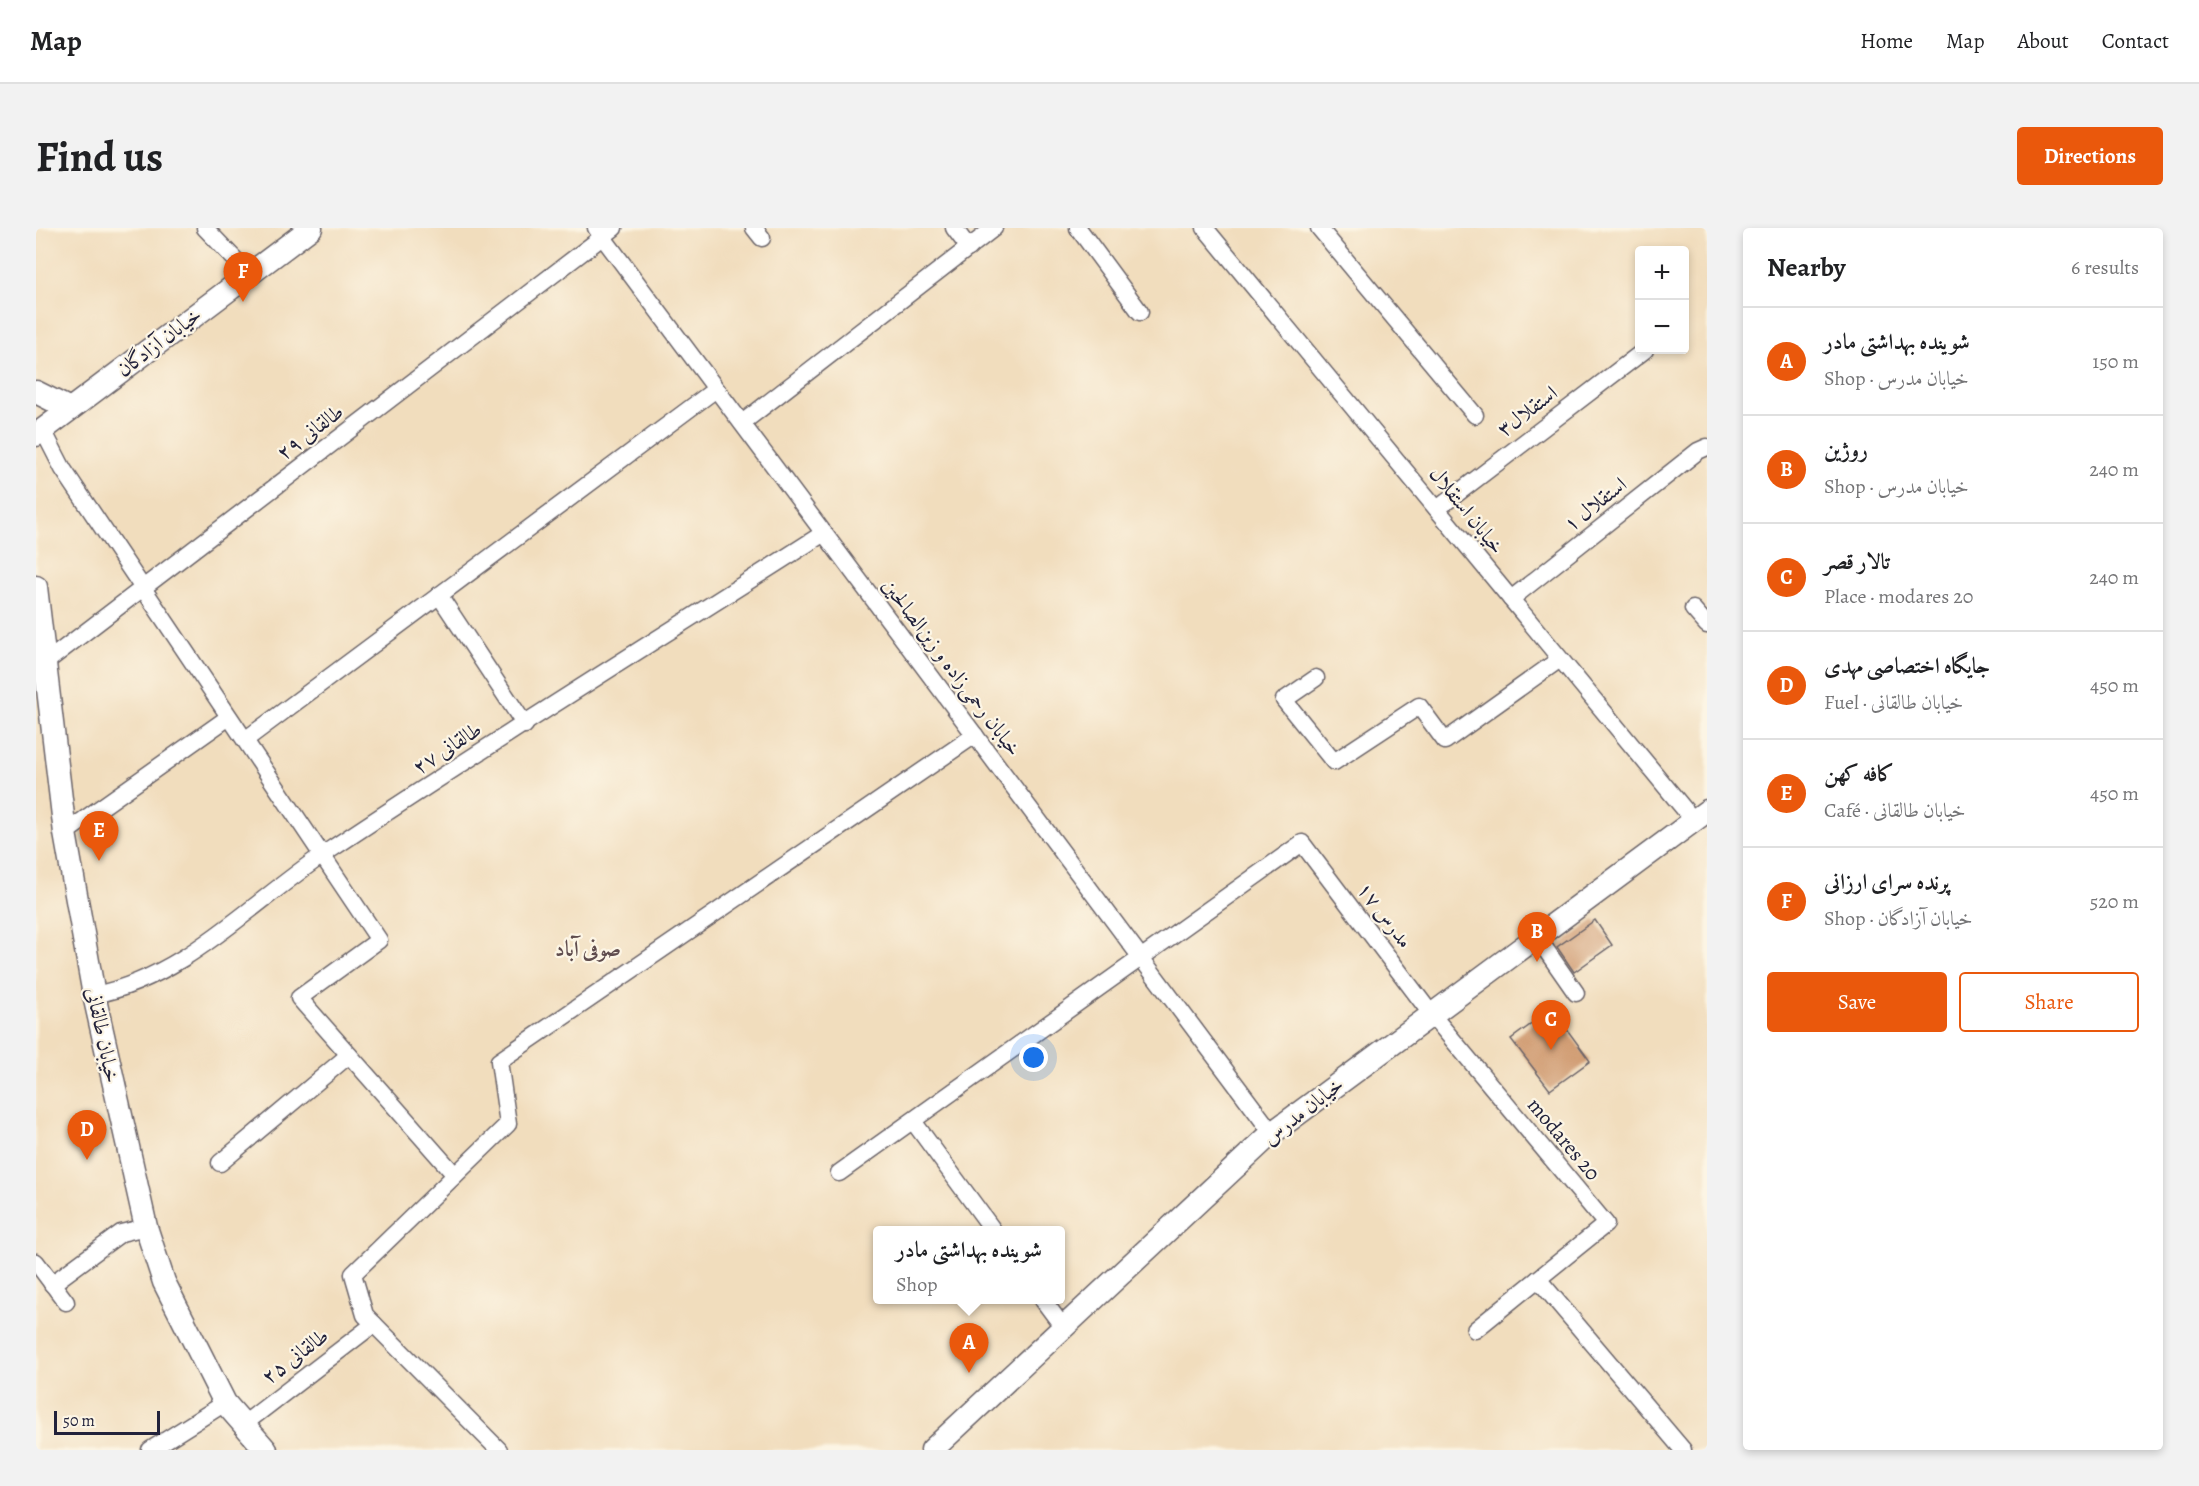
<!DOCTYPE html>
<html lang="en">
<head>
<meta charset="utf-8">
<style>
	body { margin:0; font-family:Alegreya,Amiri,serif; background:#f2f2f2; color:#202124 }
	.controls { position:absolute; right:18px; top:18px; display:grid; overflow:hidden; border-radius:6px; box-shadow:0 3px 9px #0003 }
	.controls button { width:54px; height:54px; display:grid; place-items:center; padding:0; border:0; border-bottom:2px solid #e0e0e0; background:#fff; color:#202124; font:30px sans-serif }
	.scale { position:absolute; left:18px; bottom:15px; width:106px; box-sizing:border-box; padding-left:6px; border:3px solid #22223b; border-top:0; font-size:16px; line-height:21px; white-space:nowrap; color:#22223b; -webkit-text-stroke:4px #fcf5e5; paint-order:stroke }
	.you { position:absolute; left:998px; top:830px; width:21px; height:21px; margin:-15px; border:4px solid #fff; border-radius:50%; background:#1a73e8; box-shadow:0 0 0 9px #1a73e833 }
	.badge { display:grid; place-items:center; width:39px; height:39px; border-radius:50%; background:#ea580c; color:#fff; font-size:20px; font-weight:700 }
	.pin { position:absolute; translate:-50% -50px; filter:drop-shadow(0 2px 3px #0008) }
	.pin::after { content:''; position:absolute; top:32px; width:21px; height:18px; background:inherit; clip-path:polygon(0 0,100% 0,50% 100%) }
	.popup { position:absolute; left:837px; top:998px; width:192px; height:78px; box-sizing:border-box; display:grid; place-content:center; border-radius:6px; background:#fff; filter:drop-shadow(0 2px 4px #0005); font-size:20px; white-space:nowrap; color:#757577 }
	.popup b { font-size:22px; color:#202124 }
	.popup::after { content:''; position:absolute; left:50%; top:100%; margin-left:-12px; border:12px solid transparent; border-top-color:#fff }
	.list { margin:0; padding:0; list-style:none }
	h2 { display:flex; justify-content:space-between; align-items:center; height:78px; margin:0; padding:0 24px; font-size:26px }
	h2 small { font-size:20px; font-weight:400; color:#757577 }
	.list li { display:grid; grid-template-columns:39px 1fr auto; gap:18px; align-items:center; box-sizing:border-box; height:108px; padding:0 24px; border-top:2px solid #e0e0e0 }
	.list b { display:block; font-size:22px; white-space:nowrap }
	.list p { margin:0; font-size:20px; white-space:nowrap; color:#757577 }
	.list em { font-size:20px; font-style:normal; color:#757577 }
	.actions { display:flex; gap:12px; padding:18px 24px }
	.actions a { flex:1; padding:14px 0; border:2px solid #ea580c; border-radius:6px; text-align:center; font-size:21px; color:#ea580c }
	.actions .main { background:#ea580c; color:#fff }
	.map { position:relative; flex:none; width:1671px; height:1222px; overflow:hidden; border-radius:6px }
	header { display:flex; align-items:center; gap:36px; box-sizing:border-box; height:84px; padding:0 30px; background:#fff; border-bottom:2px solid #e0e0e0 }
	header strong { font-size:28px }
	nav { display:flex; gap:33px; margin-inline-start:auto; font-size:21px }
	.intro { display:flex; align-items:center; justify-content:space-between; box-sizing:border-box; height:144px; padding:0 36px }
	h1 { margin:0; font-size:42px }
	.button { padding:15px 27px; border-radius:6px; background:#ea580c; color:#fff; font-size:21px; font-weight:700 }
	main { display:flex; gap:36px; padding:0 36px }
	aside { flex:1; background:#fff; border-radius:6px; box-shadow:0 3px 9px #0003 }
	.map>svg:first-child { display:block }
	.building { fill:#cf996e }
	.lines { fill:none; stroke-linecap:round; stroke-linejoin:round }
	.minor-casing { stroke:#6a6368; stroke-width:19 }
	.major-casing { stroke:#6a6368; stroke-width:25 }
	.minor { stroke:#fff; stroke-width:16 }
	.major { stroke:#fff; stroke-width:22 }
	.labels { text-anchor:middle; stroke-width:4.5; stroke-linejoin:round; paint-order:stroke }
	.street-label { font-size:21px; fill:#22223b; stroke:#fcf5e5 }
	.neighbourhood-label { font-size:22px; font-weight:bold; fill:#5f4c4d; stroke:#fcf5e5 }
</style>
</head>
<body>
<header>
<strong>Map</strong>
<nav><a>Home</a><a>Map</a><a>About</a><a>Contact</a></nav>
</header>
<div class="intro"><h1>Find us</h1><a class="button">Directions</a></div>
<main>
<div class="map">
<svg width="1671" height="1222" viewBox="0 0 1671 1222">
	<rect width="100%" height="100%" fill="#fcf5e5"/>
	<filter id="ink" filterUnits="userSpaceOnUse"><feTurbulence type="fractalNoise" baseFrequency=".0167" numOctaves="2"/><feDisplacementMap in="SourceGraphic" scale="12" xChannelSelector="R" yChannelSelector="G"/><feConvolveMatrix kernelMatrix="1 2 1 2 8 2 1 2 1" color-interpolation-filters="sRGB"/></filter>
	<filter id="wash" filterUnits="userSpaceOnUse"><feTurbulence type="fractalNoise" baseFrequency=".008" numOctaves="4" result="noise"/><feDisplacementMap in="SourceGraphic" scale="24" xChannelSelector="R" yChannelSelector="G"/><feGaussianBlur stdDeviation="1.35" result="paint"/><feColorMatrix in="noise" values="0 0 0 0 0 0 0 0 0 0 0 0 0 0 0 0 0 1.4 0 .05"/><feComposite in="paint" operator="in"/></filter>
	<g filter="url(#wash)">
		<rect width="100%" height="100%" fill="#f1ddbd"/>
		<g id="blocks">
			<!-- building -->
			<g class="building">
				<path d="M1559,692L1576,717L1538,744L1521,719Z"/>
				<path d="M1516,781L1554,833L1514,862L1475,811Z"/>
			</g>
		</g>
	</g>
	<g filter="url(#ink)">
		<use href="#blocks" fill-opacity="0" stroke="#6a6368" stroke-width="1.5"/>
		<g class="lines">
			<!-- minor casing -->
			<g class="minor-casing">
				<g id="minor">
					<path d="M169,0L213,46"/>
					<path d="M560,0L1236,905"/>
					<path d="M718,0L726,10"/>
					<path d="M918,0L933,20"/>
					<path d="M1042,0L1104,84"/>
					<path d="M1169,0L1658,593"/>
					<path d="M1283,0L1439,187"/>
					<path d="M706,195L958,0"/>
					<path d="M7,202L27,241L343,712L263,770L419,947"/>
					<path d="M1401,281L1609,122"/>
					<path d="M403,367L489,497"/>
					<path d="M1475,371L1662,223L1671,219"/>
					<path d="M1657,381L1671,397"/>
					<path d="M1,441L578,0"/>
					<path d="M1280,450L1248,472L1298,534L1383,478L1409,513L1524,431"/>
					<path d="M209,512L680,161"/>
					<path d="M29,605L193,489"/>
					<path d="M1501,709L1540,765"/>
					<path d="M58,767C147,750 214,676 288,626C452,516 621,412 788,305"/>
					<path d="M877,893L957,1002"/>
					<path d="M184,935L313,827"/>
					<path d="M803,945L1266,615L1396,787L1570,996L1439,1102"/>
					<path d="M0,1034L30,1074"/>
					<path d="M1502,1051L1647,1222"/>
					<path d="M16,1056L85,1005L110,999"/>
					<path d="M1007,1072L1027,1099"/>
					<path d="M208,1196L338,1096"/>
					<path d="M114,1222L189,1175"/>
					<path d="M463,1222L329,1087L317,1046L472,896L463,833L939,507"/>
				</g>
			</g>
			<!-- major casing -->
			<g class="major-casing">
				<g id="major">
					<path d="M0,164L34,181"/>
					<path d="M0,207L275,0"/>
					<path d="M0,359L29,605L58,767L110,999L128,1054L189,1175L230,1222"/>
					<path d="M896,1222L1236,905L1671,583"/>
				</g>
			</g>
			<!-- minor -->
			<use href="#minor" class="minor"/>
			<!-- major -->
			<use href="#major" class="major"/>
		</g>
	</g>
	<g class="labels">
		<!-- street labels -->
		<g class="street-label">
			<text transform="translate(123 114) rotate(-37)" y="7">خیابان آزادگان</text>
			<text transform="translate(1491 183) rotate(-37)" y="7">استقلال۳</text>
			<text transform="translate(274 204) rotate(-37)" y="7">طالقانی ۲۹</text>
			<text transform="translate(1559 276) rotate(-38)" y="7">استقلال ۱</text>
			<text transform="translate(1431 282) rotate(51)" y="7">خیابان استقلال</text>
			<text transform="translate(916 439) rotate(53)" y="7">خیابان رحمی‌زاده و زین‌الصالحین</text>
			<text transform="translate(411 520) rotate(-33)" y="7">طالقانی ۲۷</text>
			<text transform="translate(1349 687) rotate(53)" y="7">مدرس ۱۷</text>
			<text transform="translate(67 807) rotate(78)" y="7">خیابان طالقانی</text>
			<text transform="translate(1267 883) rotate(-38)" y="7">خیابان مدرس</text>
			<text transform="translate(1528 911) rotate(50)" y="7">modares 20</text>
			<text transform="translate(259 1128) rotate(-37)" y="7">طالقانی ۲۵</text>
		</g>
		<!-- neighbourhood labels -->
		<g class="neighbourhood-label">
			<text x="552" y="728">صوفی آباد</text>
		</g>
	</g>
</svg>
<div class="controls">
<button>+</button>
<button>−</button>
</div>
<div class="scale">50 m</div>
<div class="you"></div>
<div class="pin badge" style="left:933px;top:1145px">A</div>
<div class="popup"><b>شوینده بهداشتی مادر</b>Shop</div>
<div class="pin badge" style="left:1501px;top:734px">B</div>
<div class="pin badge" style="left:1515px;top:822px">C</div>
<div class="pin badge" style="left:51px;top:932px">D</div>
<div class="pin badge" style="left:63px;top:633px">E</div>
<div class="pin badge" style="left:207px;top:74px">F</div>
</div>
<aside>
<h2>Nearby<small>6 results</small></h2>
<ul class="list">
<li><span class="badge">A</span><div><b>شوینده بهداشتی مادر</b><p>Shop · خیابان مدرس</p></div><em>150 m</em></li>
<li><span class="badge">B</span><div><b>روژین</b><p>Shop · خیابان مدرس</p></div><em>240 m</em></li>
<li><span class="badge">C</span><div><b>تالار قصر</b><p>Place · modares 20</p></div><em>240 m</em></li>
<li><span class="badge">D</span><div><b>جایگاه اختصاصی مهدی</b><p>Fuel · خیابان طالقانی</p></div><em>450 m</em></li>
<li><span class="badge">E</span><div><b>کافه کهن</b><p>Café · خیابان طالقانی</p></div><em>450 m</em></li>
<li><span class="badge">F</span><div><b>پرنده سرای ارزانی</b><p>Shop · خیابان آزادگان</p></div><em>520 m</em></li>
</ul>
<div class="actions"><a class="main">Save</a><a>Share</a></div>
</aside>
</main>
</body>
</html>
